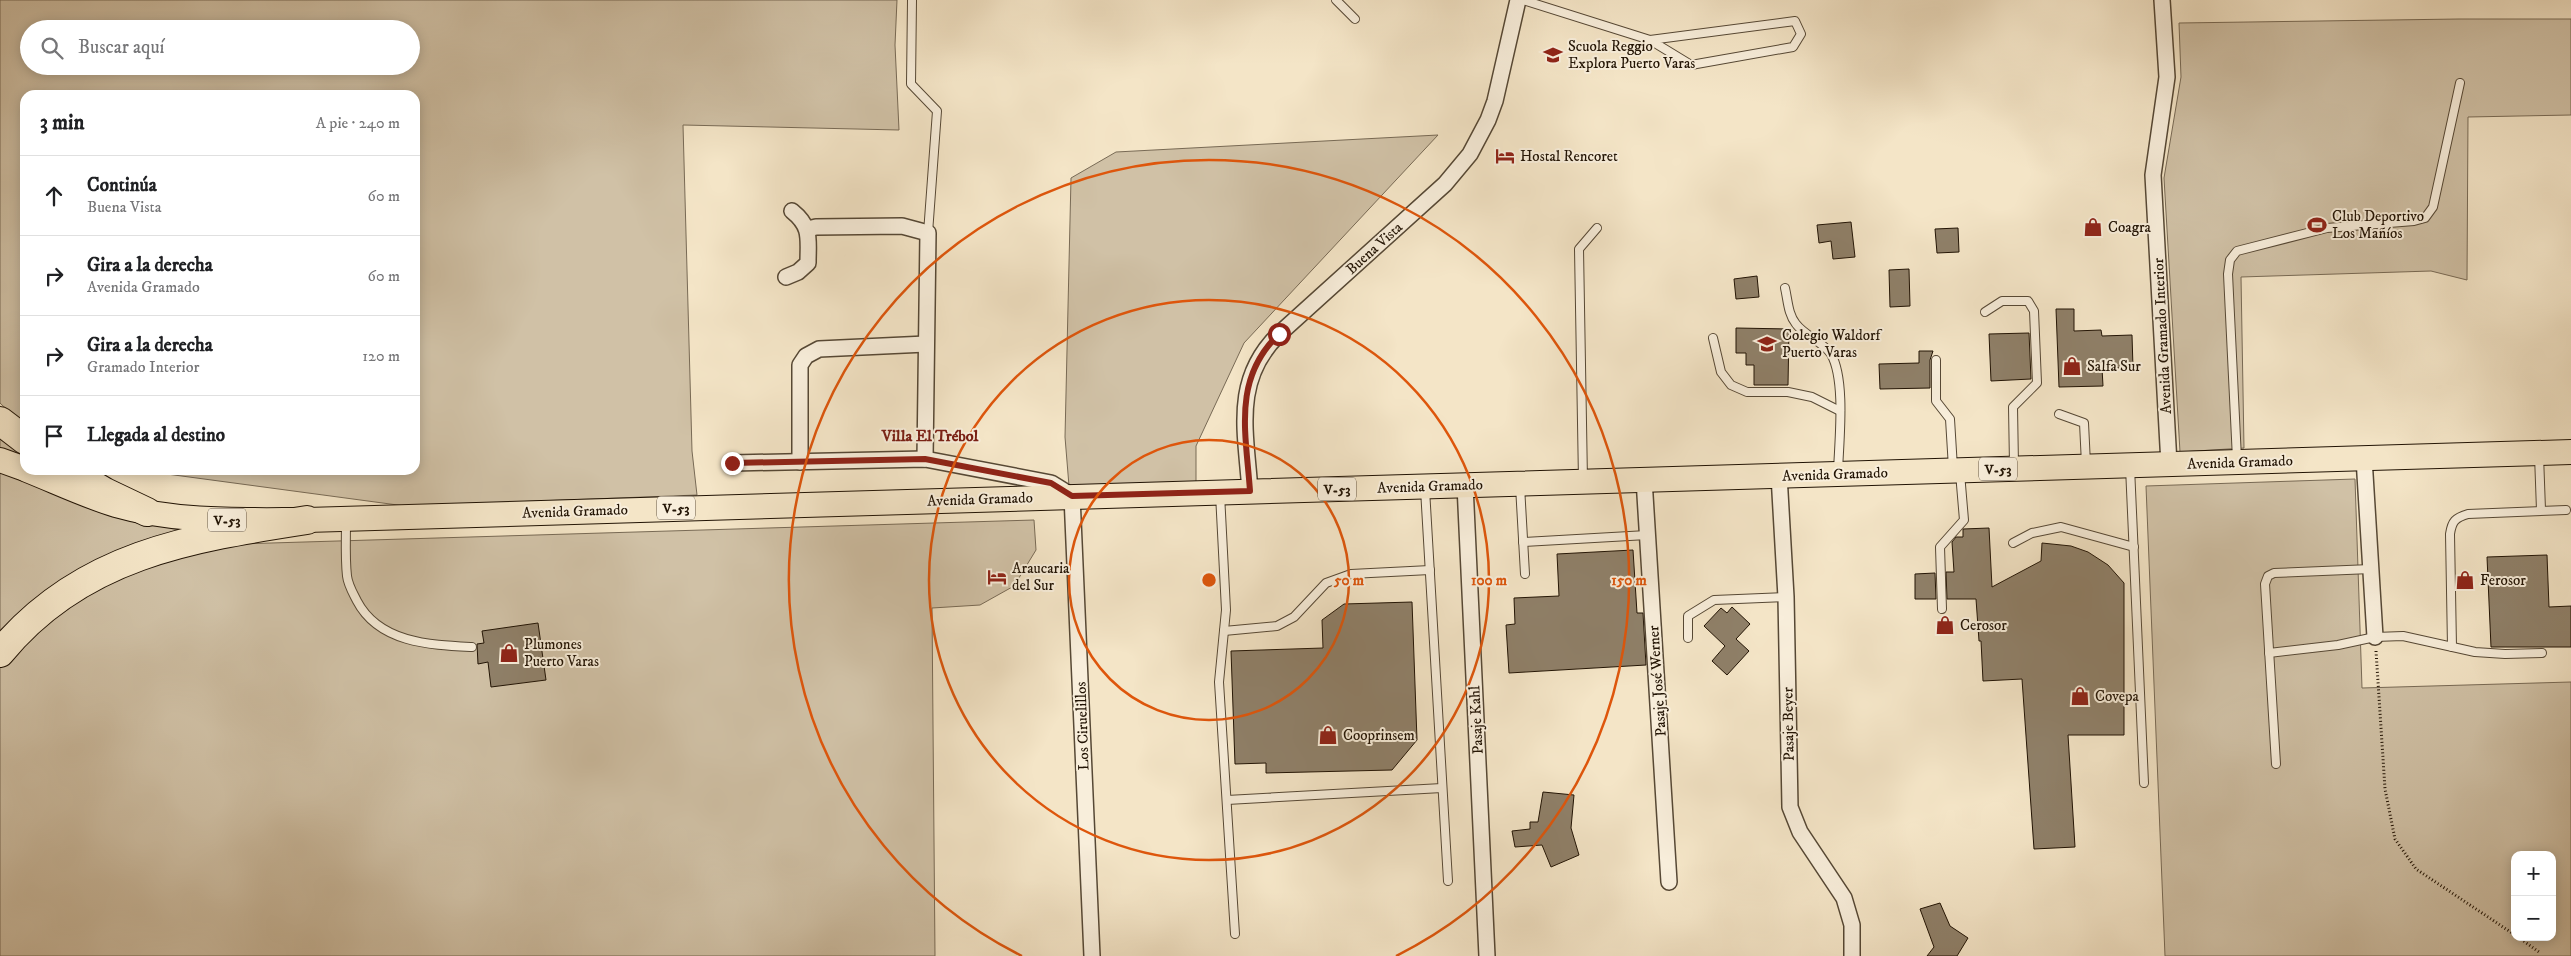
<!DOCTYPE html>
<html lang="es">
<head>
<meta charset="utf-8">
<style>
	body { margin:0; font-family:"IM FELL DW Pica",serif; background:#f6f6f6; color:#202124 }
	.controls { position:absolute; right:15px; bottom:15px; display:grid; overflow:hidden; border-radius:10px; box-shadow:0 2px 12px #0003 }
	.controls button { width:45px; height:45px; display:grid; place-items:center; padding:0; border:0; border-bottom:1px solid #e0e0e0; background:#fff; color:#202124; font:25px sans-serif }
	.stop { position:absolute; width:15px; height:15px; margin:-11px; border:4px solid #8f2418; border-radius:50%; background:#fff }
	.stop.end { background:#8f2418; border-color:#fff; box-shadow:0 1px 5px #0008 }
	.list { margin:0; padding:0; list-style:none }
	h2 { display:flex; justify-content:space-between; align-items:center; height:65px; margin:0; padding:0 20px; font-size:21px }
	h2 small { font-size:16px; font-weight:400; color:#757577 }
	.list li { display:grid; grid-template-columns:32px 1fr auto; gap:15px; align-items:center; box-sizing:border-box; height:80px; padding:0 20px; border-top:1px solid #e0e0e0 }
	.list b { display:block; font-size:19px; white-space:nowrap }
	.list p { margin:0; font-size:16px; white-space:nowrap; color:#757577 }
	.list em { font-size:16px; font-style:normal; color:#757577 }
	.icon { flex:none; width:28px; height:28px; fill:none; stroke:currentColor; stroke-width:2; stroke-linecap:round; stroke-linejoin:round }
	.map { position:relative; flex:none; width:2571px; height:956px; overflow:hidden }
	.search { position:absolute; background:#fff; box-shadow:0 2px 12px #0003; left:20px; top:20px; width:400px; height:55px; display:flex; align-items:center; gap:12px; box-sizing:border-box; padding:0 18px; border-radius:28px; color:#757577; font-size:19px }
	.panel { position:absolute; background:#fff; box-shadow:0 2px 12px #0003; left:20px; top:90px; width:400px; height:385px; border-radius:15px }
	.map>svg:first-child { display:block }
	.green { fill:#d0c1a6; stroke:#786a55; fill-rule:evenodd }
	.building { fill:#8f8069; stroke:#211304 }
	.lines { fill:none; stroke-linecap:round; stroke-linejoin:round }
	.lane-casing { stroke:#564835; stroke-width:10 }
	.street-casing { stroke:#564835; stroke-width:18 }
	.primary-casing { stroke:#211304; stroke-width:26 }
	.highway-casing { stroke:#211304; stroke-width:30 }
	.path { stroke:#211304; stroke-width:3; stroke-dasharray:1 2.5; stroke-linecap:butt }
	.lane { stroke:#f8eedb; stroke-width:8 }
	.street { stroke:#f8eedb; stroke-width:15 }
	.primary { stroke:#f4e5c7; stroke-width:24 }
	.highway { stroke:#f4e5c7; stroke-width:28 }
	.route { stroke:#8f2418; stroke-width:6 }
	.ring { fill:none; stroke:#de560c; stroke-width:2.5 }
	.labels { text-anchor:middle; stroke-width:4; stroke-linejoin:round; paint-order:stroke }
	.shield { fill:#f8eedb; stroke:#625544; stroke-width:1 }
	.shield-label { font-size:14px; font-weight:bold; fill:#211304 }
	.poi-label { font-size:15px; fill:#211304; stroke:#f8eedb; text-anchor:start }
	.street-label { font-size:15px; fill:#211304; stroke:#f8eedb }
	.neighbourhood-label { font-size:16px; font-weight:bold; fill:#7a1f14; stroke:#f8eedb }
	.centre { fill:#de560c; stroke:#f8eedb; stroke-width:2.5 }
	.ring-label { font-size:15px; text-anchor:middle; font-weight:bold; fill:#de560c; stroke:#f8eedb; stroke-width:4; stroke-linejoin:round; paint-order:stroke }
</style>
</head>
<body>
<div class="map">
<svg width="2571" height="956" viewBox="0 0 2571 956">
	<rect width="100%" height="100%" fill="#f4e5c7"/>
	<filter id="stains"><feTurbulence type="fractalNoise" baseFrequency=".004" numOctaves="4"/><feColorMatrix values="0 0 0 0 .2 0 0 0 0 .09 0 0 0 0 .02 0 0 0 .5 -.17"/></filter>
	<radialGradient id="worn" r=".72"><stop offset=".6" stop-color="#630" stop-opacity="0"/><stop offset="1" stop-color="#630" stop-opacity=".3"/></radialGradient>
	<!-- green -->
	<g class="green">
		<path d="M0,0H897L895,45L899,130L683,125L692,451L697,495L405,506L137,470H415V95H25V427L0,403ZM29,29H411V66H29Z"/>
		<path d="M2459,19H2571V115L2468,117L2467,280L2431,271L2241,277L2244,448L2180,452L2164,178L2181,77L2179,23Z"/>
		<path d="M1438,135L1244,343L1196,446V483L1069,486L1065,437L1071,178L1116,152Z"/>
		<path d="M0,436L25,454V470L132,517L238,544L1034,520L1036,550L1014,586L980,605L932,608L935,956H0Z"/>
		<path d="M2355,479L2362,688L2571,682V956H2165L2146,486ZM2515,855H2552V937H2515Z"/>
	</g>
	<!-- building -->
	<g class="building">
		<path d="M1851,222L1855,257L1833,259L1831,241L1819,243L1817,225Z"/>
		<path d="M1958,228L1959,252L1937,253L1935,229Z"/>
		<path d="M1909,269L1910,306L1890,307L1889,270Z"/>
		<path d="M1757,276L1759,297L1736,299L1734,279Z"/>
		<path d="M2056,309H2074V331L2101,330L2102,336L2132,335L2133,368H2102L2103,386L2059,387Z"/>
		<path d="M1736,328L1789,329L1788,385H1754V365H1746V353H1736Z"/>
		<path d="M2029,333L2031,379L1991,381L1989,334Z"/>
		<path d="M1919,351H1933L1930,360V388L1880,389L1879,364L1919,363Z"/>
		<path d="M1989,528L1992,587L2041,561L2042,543L2071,546L2088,552L2108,565L2124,583V735H2068L2075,847L2034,849L2022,679L1983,681L1981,641H1979L1976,599H1947L1946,572H1954L1952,542L1956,537H1963V529Z"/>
		<path d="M1633,550L1637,613H1643L1646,665L1509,673L1506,625L1515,624L1514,598L1559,596L1557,554Z"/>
		<path d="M2547,555L2549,607L2571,606V647H2491L2487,557Z"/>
		<path d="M1935,573L1936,599H1915V574Z"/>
		<path d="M1412,602L1417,740L1392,770L1266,773V763L1235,764L1231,651L1323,648L1322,620L1344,604Z"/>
		<path d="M1732,607L1750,624L1736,639L1749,651L1727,675L1712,661L1725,646L1704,626L1721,608L1727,613Z"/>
		<path d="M538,623L546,680L491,687L488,662L478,664L477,644L484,643L482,631Z"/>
		<path d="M1543,792L1574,795L1571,828L1579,855L1551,867L1542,845L1515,847L1512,831L1530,829V822H1538Z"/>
		<path d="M1940,903L1950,926L1968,938L1957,956H1927L1934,947L1920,909Z"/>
	</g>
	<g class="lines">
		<!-- lane casing -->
		<g class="lane-casing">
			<g id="lane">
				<path d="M912,0L911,84L937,111L928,233"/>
				<path d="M1336,0L1355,19"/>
				<path d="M1523,0L1650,40L1691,65L1793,47L1801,34L1795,21L1650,40"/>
				<path d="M1785,288C1788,301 1788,314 1796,324C1805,336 1822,341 1831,354C1846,380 1839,441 1838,472"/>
				<path d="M1985,312L2002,301H2028L2034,311L2037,383L2013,407L2014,465"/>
				<path d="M1713,338L1721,372L1731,385L1747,392H1788L1812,397L1840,411"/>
				<path d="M1936,360V401L1950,419L1953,468"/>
				<path d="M2059,414L2084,423L2086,464"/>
				<path d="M2539,455L2541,510"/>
				<path d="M2237,459L2228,274L2230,260L2237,251L2327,228L2414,221L2425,218L2433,207L2460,83"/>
				<path d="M2130,467L2144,783"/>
				<path d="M1583,480L1579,249L1597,228"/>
				<path d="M1520,486L1525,574"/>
				<path d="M1425,489L1448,881"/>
				<path d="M1220,494L1226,610L1219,682L1235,934"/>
				<path d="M346,522C346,539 345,558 347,576C348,585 353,593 357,601C379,643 430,645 472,647"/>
				<path d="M1523,542L1647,535"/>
				<path d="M2013,543L2032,533L2061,527L2134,547"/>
				<path d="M1942,609L1940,547L1964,520L1960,473"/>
				<path d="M1224,631L1277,626L1294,617L1326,583L1351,574L1430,570"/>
				<path d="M1688,638V616L1714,600L1786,597"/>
				<path d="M2452,647L2450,534C2452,521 2455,518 2468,514L2566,510"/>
				<path d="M2269,653L2338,645L2375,637L2403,636L2475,652L2505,654L2542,653"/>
				<path d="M2276,764L2265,584L2268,576L2274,573L2371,569"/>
				<path d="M1227,800L1442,788"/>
			</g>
		</g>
		<!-- street casing -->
		<g class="street-casing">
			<g id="street">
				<path d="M2162,0L2167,77L2153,175L2169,464"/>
				<path d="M808,229L816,227L902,226L928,233L925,459"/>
				<path d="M786,277L798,272L808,263C808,239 812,227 792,211"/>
				<path d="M2364,458L2375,637"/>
				<path d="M800,462V365L806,356L819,349L926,344"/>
				<path d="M733,463L925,459L1051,483L1072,496L1092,956"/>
				<path d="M1779,475L1786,597L1790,807L1800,832L1844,898L1852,925V956"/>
				<path d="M1644,479L1669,882"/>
				<path d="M1465,485L1487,956"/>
				<path d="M1250,491C1246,432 1232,380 1279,334L1445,184L1470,154L1488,120L1495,101L1518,0"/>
			</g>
		</g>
		<!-- primary casing -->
		<g class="primary-casing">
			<g id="primary">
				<path d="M0,460L25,469"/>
				<path d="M27,470C57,482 86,496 116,505C178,523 244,520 307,520L2571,452"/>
			</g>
		</g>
		<!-- highway casing -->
		<g class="highway-casing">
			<g id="highway">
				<path d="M0,421L25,440"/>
				<path d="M68,470L105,492L147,512"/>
				<path d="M0,653C80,555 190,538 307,520"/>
			</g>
		</g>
		<!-- path -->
		<g class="path">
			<path d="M2376,651L2385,789L2395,839L2416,869L2515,935"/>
			<path d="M2518,937L2539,952"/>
		</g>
		<!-- lane -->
		<use href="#lane" class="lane"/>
		<!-- street -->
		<use href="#street" class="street"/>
		<!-- primary -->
		<use href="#primary" class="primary"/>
		<!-- highway -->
		<use href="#highway" class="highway"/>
	</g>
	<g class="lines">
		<!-- route -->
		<path class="route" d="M732,463L925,459L1051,483L1072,496L1250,491C1246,433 1232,379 1279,334"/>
	</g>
	<!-- distance rings -->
	<g class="ring">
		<circle cx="1209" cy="580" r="140"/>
		<circle cx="1209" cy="580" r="280"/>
		<path d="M1022 956A420 420 0 1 1 1396 956"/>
	</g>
	<!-- icons -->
	<defs>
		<g id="school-bare" transform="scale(1.5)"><path d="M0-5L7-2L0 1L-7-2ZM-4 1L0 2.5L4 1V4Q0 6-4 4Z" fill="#8f2418" stroke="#f8eedb" stroke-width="2.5" paint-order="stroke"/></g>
		<g id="hotel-bare" transform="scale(1.5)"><path d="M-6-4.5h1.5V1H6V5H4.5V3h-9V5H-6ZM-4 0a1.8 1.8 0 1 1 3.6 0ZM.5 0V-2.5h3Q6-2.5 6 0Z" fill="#8f2418" stroke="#f8eedb" stroke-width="2.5" paint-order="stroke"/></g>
		<g id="stadium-bare" transform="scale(1.5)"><path d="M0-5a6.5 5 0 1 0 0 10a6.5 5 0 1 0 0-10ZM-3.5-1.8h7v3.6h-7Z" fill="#8f2418" stroke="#f8eedb" stroke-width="2.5" paint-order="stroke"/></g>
		<g id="shop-bare" transform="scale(1.5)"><path d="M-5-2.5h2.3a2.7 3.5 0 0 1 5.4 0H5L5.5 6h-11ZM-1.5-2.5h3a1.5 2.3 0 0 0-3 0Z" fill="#8f2418" stroke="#f8eedb" stroke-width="2.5" paint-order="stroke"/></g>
	</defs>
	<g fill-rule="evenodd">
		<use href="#school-bare" x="1553" y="55"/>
		<use href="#hotel-bare" x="1505" y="156"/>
		<use href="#stadium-bare" x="2317" y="225"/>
		<use href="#shop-bare" x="2093" y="227"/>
		<use href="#school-bare" x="1767" y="344"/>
		<use href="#shop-bare" x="2072" y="366"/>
		<use href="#hotel-bare" x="997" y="577"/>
		<use href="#shop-bare" x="2465" y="580"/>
		<use href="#shop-bare" x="1945" y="625"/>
		<use href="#shop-bare" x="509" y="653"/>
		<use href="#shop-bare" x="2080" y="696"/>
		<use href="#shop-bare" x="1328" y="735"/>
	</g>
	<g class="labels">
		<!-- shield labels -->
		<g class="shield">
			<rect x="1979" y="457.5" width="38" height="23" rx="4"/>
			<rect x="1318" y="477.5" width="38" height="23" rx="4"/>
			<rect x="657" y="496.5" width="38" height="23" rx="4"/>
			<rect x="208" y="508.5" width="38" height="23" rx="4"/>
		</g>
		<g class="shield-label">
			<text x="1998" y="474">V-53</text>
			<text x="1337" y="494">V-53</text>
			<text x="676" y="513">V-53</text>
			<text x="227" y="525">V-53</text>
		</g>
		<!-- poi labels -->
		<g class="poi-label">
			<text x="1568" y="51">Scuola Reggio<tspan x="1568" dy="17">Explora Puerto Varas</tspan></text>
			<text x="1520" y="161">Hostal Rencoret</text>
			<text x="2332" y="221">Club Deportivo<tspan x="2332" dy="17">Los Mañíos</tspan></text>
			<text x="2108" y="232">Coagra</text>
			<text x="1782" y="340">Colegio Waldorf<tspan x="1782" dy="17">Puerto Varas</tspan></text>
			<text x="2087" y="371">Salfa Sur</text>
			<text x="1012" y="573">Araucaria<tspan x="1012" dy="17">del Sur</tspan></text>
			<text x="2480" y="585">Ferosor</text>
			<text x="1960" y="630">Cerosor</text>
			<text x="524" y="649">Plumones<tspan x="524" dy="17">Puerto Varas</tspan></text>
			<text x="2095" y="701">Covepa</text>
			<text x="1343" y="740">Cooprinsem</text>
		</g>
		<!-- street labels -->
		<g class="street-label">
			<text transform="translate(1374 248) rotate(-42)" y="5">Buena Vista</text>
			<text transform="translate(2162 336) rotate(-93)" y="5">Avenida Gramado Interior</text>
			<text transform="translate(2240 462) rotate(-2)" y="5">Avenida Gramado</text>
			<text transform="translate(1835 474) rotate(-2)" y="5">Avenida Gramado</text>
			<text transform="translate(1430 486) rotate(-2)" y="5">Avenida Gramado</text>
			<text transform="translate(980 499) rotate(-2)" y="5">Avenida Gramado</text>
			<text transform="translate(575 511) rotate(-2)" y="5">Avenida Gramado</text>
			<text transform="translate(1657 681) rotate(-94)" y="5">Pasaje José Werner</text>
			<text transform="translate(1476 720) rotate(-93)" y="5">Pasaje Kahl</text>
			<text transform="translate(1788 724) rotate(-91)" y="5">Pasaje Beyer</text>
			<text transform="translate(1082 726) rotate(-92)" y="5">Los Ciruelillos</text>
		</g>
		<!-- neighbourhood labels -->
		<g class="neighbourhood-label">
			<text x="930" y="441">Villa El Trébol</text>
		</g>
	</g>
	<circle cx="1209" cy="580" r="8" class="centre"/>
	<g class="ring-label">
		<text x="1349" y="585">50 m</text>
		<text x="1489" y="585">100 m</text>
		<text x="1629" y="585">150 m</text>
	</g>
	<rect width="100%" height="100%" filter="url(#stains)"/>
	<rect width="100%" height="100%" fill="url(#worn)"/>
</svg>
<div class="controls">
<button>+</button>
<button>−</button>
</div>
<div class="stop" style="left:1279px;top:334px"></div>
<div class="stop end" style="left:732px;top:463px"></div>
<div class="search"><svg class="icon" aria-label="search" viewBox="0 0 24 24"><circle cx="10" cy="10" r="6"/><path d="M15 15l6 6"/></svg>Buscar aquí</div>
<section class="panel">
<h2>3 min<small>A pie · 240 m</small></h2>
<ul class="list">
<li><svg class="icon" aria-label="ahead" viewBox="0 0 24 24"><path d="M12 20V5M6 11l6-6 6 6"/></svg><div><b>Continúa</b><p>Buena Vista</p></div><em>60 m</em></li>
<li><svg class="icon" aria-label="right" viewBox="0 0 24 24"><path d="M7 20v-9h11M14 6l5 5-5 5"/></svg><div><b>Gira a la derecha</b><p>Avenida Gramado</p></div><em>60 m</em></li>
<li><svg class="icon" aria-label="right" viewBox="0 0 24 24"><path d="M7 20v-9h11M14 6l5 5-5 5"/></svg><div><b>Gira a la derecha</b><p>Gramado Interior</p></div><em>120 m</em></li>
<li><svg class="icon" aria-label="arrive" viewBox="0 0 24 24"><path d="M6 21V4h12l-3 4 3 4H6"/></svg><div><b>Llegada al destino</b></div></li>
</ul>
</section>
</div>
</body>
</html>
